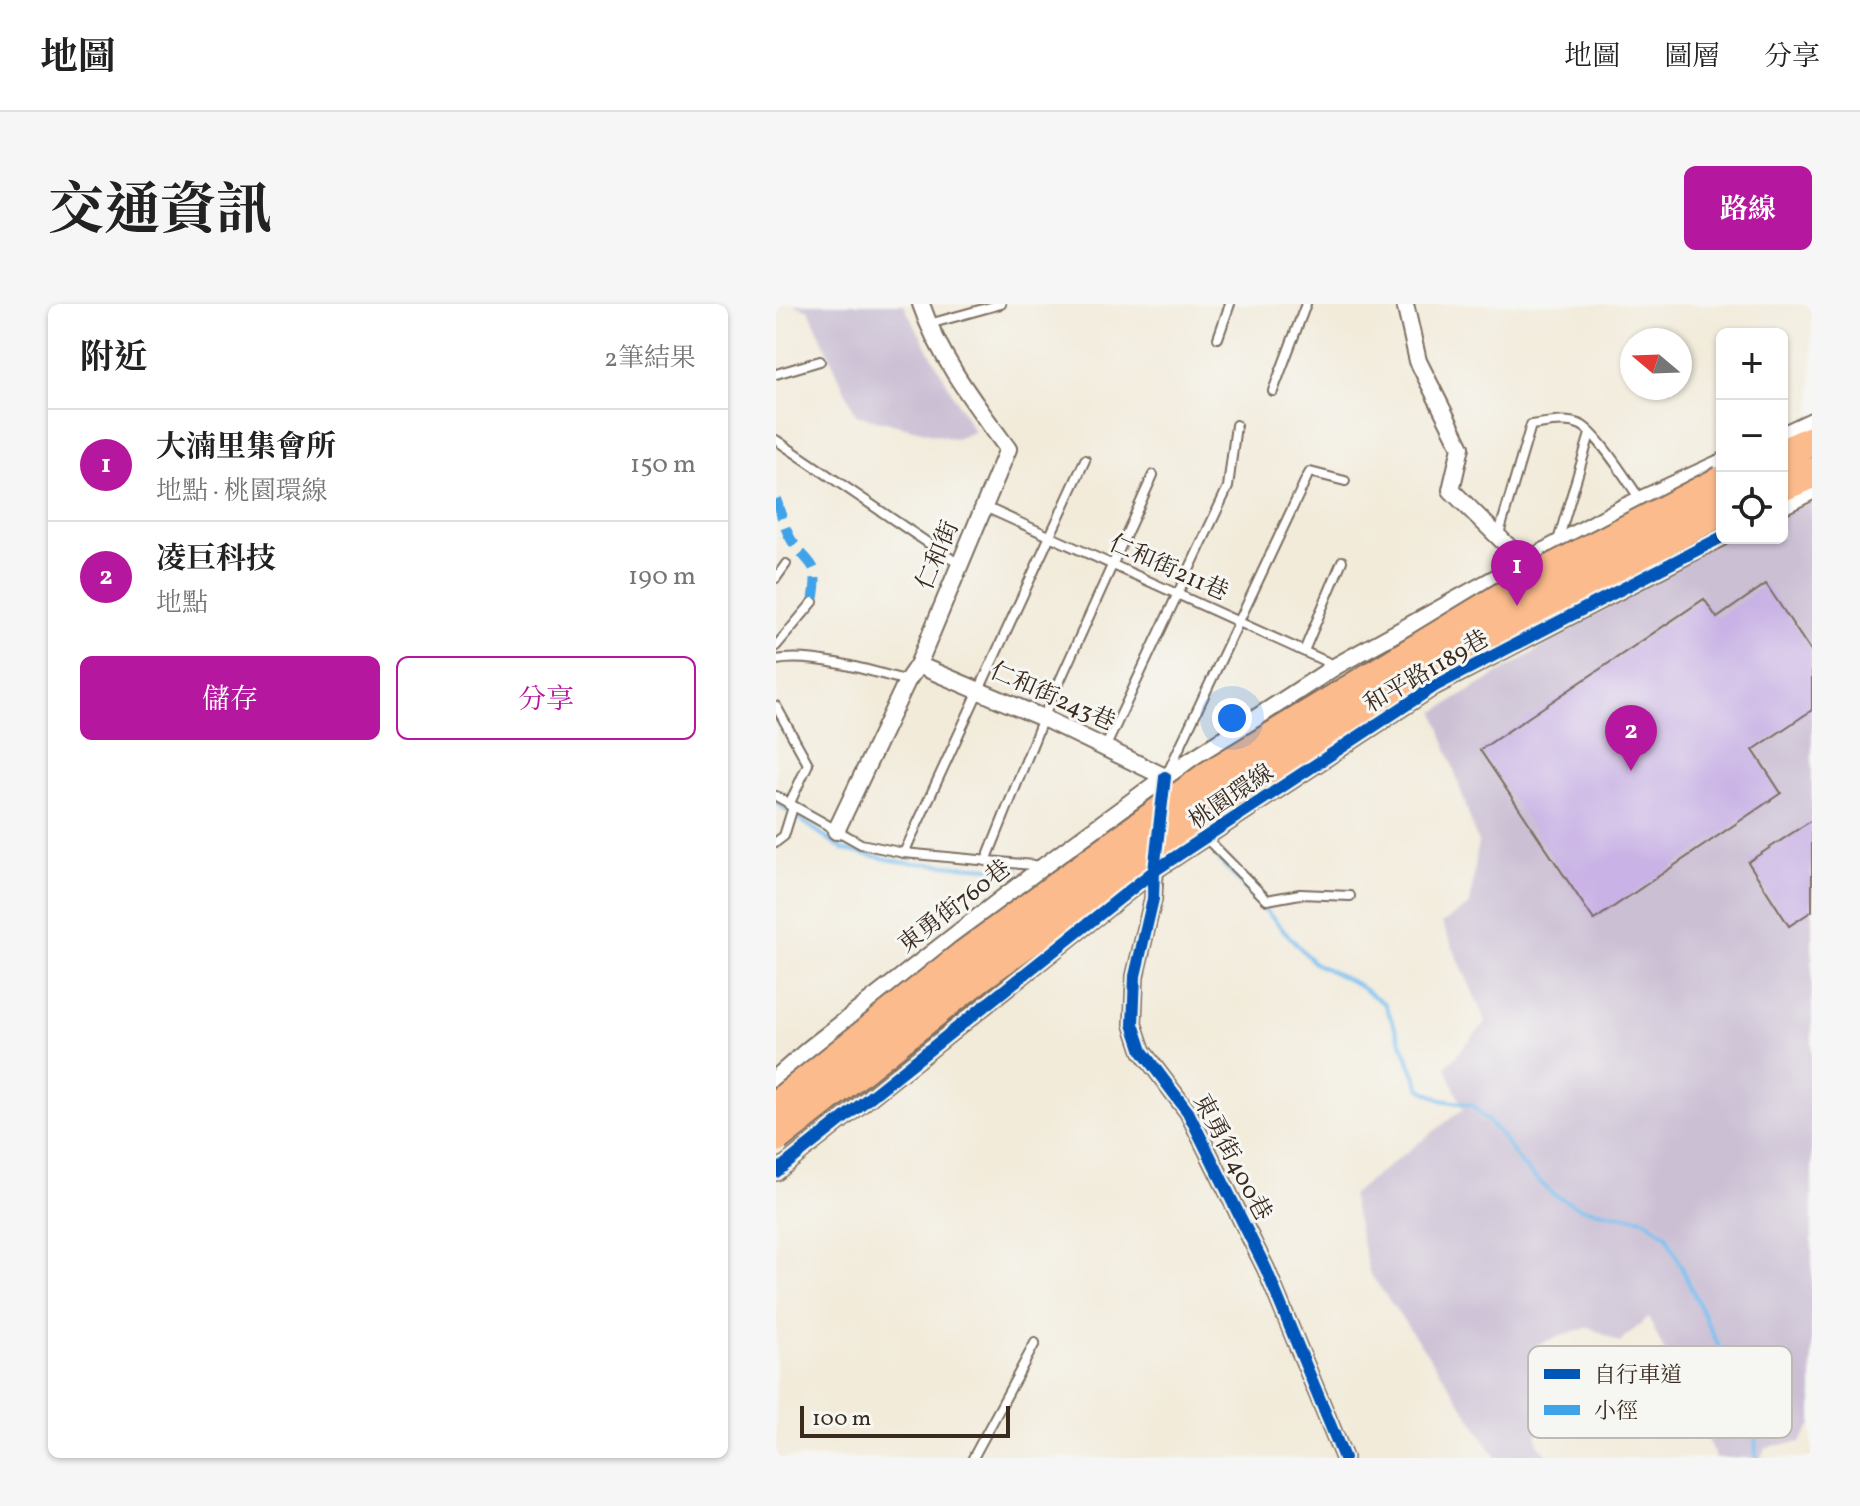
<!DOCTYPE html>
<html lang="zh-TW">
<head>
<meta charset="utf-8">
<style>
	body { margin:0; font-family:Vollkorn,"Noto Serif TC",serif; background:#f6f6f6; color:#222 }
	.controls { position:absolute; right:24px; top:24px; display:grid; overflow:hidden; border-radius:12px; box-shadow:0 2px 6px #0004 }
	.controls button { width:72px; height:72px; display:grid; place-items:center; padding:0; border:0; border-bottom:2px solid #e0e0e0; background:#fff; color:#222; font:40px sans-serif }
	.compass { position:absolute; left:844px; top:24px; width:72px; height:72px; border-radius:50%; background:#fff; box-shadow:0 2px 6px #0004; rotate:289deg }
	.scale { position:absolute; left:24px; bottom:20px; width:210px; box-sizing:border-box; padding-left:8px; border:4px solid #3b2a1e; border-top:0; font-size:22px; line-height:28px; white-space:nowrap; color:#3b2a1e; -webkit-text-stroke:6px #f6f6f2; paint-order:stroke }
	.you { position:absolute; left:456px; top:414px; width:28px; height:28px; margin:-20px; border:6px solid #fff; border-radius:50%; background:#1a73e8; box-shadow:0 0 0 12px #1a73e833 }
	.badge { display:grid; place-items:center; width:52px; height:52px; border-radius:50%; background:#b5179e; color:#fff; font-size:26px; font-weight:700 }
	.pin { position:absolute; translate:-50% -66px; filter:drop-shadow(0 2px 4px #0008) }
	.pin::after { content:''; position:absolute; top:42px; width:28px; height:24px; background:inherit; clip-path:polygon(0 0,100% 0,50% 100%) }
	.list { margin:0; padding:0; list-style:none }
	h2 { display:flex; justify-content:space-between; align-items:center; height:104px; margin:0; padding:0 32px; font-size:34px }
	h2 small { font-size:26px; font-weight:400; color:#767676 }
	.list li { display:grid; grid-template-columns:52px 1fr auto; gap:24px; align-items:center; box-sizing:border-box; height:112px; padding:0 32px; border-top:2px solid #e0e0e0 }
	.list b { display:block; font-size:30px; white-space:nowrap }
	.list p { margin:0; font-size:26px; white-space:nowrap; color:#767676 }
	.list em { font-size:26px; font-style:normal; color:#767676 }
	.actions { display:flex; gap:16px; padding:24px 32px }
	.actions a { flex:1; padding:18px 0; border:2px solid #b5179e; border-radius:12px; text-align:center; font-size:28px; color:#b5179e }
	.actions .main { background:#b5179e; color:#fff }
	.icon { flex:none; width:44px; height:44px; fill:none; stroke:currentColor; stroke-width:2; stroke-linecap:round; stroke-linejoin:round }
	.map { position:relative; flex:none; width:1036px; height:1154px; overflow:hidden; border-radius:12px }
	header { display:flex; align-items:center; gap:48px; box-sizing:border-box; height:112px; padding:0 40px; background:#fff; border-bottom:2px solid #e0e0e0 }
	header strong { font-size:38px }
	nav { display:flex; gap:44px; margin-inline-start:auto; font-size:28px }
	.intro { display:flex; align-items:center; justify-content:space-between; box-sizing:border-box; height:192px; padding:0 48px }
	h1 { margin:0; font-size:56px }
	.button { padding:20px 36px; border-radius:12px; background:#b5179e; color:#fff; font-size:28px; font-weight:700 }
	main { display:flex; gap:48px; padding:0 48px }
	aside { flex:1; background:#fff; border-radius:12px; box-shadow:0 2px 6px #0004 }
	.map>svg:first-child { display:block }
	.industrial { fill:#cbbfd4 }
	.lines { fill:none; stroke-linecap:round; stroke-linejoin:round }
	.stream { stroke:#77beef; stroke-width:4 }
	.building { fill:#c9b2e5 }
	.service-casing { stroke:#7b6e60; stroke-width:12 }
	.minor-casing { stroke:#7b6e60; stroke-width:20 }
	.motorway-casing { stroke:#7b6e60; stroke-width:34 }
	.service { stroke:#fff; stroke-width:8 }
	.minor { stroke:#fff; stroke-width:16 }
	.motorway { stroke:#fbbb8c; stroke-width:30 }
	.motorway-bridge-casing { stroke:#7b6e60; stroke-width:34; stroke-linecap:butt }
	.motorway-bridge { stroke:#fbbb8c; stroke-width:30 }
	.quiet { stroke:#3fa3ea; stroke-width:10; stroke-dasharray:20 10; stroke-linecap:butt }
	.cycleway-casing { stroke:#f6f6f2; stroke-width:17 }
	.cycleway { stroke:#0057b8; stroke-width:12 }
	.labels { text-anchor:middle; stroke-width:6; stroke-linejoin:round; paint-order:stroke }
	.street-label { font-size:24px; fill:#3b2a1e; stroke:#f6f6f2 }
	.key { fill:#f6f6f2; stroke:#beb9b2; stroke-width:2 }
	.key-label { font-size:22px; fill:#3b2a1e }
</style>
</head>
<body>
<header>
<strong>地圖</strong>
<nav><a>地圖</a><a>圖層</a><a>分享</a></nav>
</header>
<div class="intro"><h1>交通資訊</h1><a class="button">路線</a></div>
<main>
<aside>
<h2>附近<small>2筆結果</small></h2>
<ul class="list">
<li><span class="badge">1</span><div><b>大湳里集會所</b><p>地點 · 桃園環線</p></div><em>150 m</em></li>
<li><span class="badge">2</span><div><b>凌巨科技</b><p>地點</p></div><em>190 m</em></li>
</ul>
<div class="actions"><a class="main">儲存</a><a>分享</a></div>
</aside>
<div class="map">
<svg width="1036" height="1154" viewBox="0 0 1036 1154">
	<rect width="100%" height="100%" fill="#f6f6f2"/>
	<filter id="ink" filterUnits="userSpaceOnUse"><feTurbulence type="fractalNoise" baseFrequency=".0125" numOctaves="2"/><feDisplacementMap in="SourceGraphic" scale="16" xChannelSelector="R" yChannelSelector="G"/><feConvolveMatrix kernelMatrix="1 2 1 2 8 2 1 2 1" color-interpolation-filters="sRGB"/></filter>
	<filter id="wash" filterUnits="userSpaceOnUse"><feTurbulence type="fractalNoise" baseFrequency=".006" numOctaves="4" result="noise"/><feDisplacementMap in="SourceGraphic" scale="32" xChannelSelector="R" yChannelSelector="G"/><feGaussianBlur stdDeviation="1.8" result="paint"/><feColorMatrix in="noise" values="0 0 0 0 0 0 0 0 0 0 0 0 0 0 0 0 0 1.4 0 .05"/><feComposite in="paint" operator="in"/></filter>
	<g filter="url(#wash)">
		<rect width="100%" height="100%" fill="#f2ebda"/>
		<!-- industrial -->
		<g class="industrial">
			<path d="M17,0H127L198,128L178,135L80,111L33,6Z"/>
			<path d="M1036,197V1120L1024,1138L989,1143L985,1154H940L872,1013L844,1039L813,1023L762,1040L761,1138L773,1154H720L672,1079L593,968L575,891L687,805L670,763L710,718L666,619L694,601L702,539L659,408L938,239L948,234H1006V209Z"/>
		</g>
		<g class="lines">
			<!-- stream -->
			<g class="stream">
				<path d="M0,498L11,507"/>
				<path d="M18,511L68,546L126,558L242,566"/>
				<path d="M444,557L538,659L579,679L609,700L645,785L665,796L696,801L724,830L747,862L777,890L804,904L868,915L890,931L979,1119L980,1154"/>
			</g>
		</g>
		<g id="blocks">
			<!-- building -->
			<g class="building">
				<path d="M990,280L1036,349V406L977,446L1005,489L818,616L704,446L928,295L941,314Z"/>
				<path d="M1036,516V607L1013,622L972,558Z"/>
			</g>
		</g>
	</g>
	<g filter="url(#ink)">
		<use href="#blocks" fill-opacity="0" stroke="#7b6e60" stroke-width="2"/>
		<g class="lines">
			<!-- service casing -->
			<g class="service-casing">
				<g id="service">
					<path d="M153,20L225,0"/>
					<path d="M442,34L454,0"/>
					<path d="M0,70L44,57"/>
					<path d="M497,87L530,0"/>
					<path d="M0,136L183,260"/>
					<path d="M209,203L560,362"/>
					<path d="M722,233L755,121C771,119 790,114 805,121C822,130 852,178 864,195"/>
					<path d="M781,240L814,130"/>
					<path d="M0,274L10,260"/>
					<path d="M0,342L37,298"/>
					<path d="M528,347L566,257"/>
					<path d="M0,356C36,349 96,367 131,377"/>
					<path d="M0,402L32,460L13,501"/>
					<path d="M330,442L452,183L460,121"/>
					<path d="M392,468L531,173L534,168L569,177"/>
					<path d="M0,492L85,540L128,549L267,562"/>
					<path d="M429,533L491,596L524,590L574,592"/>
					<path d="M0,538L8,532L17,503"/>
					<path d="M128,549L309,156"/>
					<path d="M210,557L267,414L377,171"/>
					<path d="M197,1154L259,1039"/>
				</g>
			</g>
			<!-- minor casing -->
			<g class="minor-casing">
				<g id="minor">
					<path d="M629,0L642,57L685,143L675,186L748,258"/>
					<path d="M1006,131L1036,117"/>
					<path d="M1006,202L1036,187"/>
					<path d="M142,361L267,414L389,473"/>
					<path d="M60,527L131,377L142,361L232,145C199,100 163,53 145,0"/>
					<path d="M379,562L377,595L359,672L357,720L366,747L412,808L490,965L568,1154"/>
					<path d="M0,774L33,745L268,562L389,473L560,362L848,203L946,158"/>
					<path d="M0,868L378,567L659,382L946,233"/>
				</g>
			</g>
			<!-- motorway casing -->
			<g class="motorway-casing">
				<g id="motorway">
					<path d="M1006,150L1036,137"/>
					<path d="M1006,182L1036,169"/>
				</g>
			</g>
			<!-- service -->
			<use href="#service" class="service"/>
			<!-- minor -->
			<use href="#minor" class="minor"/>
			<!-- motorway -->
			<use href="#motorway" class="motorway"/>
			<!-- motorway-bridge casing -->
			<g class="motorway-bridge-casing">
				<g id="motorway-bridge">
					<path d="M0,802L189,651L433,472L757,275L946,177"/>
					<path d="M0,833L205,671L447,496L610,391L772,298L946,206"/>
				</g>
			</g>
			<!-- motorway-bridge -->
			<use href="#motorway-bridge" class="motorway-bridge"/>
			<!-- quiet -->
			<path class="quiet" d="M0,195C5,208 8,225 16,237C36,265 44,257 37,298"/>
			<!-- cycleway casing -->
			<g class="cycleway-casing">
				<g id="cycleway">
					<path d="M389,473L378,567L377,595L359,672L357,720L366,747L412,808L490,965L568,1154"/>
					<path d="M0,868L378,567L659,382L946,233"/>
				</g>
			</g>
			<!-- cycleway -->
			<use href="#cycleway" class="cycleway"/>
		</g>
	</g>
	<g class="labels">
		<!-- street labels -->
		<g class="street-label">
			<text transform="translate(161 251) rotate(-67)" y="8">仁和街</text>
			<text transform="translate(393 263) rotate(24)" y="8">仁和街211巷</text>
			<text transform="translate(650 367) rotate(-30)" y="8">和平路1189巷</text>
			<text transform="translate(277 392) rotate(24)" y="8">仁和街243巷</text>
			<text transform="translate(455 492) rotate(-34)" y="8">桃園環線</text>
			<text transform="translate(178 602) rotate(-38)" y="8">東勇街760巷</text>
			<text transform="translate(457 853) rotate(62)" y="8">東勇街400巷</text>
		</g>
	</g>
	<!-- legend -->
	<rect x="752" y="1042" width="264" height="92" rx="12" class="key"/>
	<rect x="768" y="1065" width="36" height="10" fill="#0057b8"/>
	<rect x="768" y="1101" width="36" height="10" fill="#3fa3ea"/>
	<g class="key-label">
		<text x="818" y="1078">自行車道</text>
		<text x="818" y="1114">小徑</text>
	</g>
</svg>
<div class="controls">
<button>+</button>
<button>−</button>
<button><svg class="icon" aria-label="locate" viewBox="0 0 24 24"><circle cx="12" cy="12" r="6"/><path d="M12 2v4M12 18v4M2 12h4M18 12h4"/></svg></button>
</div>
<svg class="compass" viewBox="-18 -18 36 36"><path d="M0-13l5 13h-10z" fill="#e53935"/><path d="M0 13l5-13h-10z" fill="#767676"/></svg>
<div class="scale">100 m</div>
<div class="you"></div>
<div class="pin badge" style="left:741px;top:302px">1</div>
<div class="pin badge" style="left:855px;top:467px">2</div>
</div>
</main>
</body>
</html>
